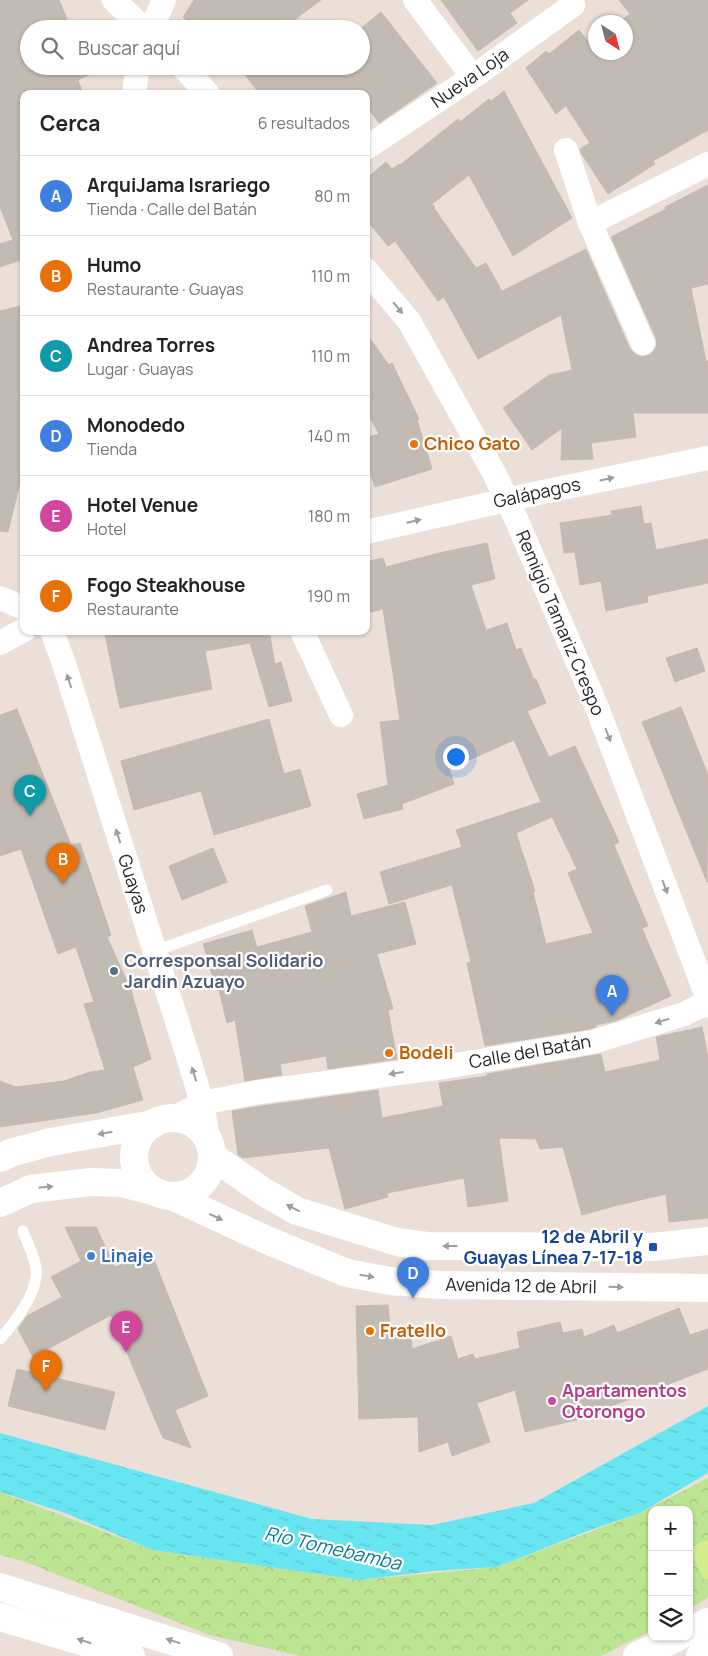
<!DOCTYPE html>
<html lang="es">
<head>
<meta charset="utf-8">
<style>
	body { margin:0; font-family:Manrope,sans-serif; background:#f2f2f2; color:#222 }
	.controls { position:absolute; right:15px; bottom:15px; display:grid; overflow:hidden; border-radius:10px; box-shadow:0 1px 4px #0004 }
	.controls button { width:45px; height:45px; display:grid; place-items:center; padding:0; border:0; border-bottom:1px solid #e0e0e0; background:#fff; color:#222; font:25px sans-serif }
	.compass { position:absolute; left:588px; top:15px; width:45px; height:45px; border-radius:50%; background:#fff; box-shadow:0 1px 4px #0004; rotate:144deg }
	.you { position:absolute; left:455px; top:756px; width:18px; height:18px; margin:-12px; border:4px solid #fff; border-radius:50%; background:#1a73e8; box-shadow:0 0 0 8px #1a73e833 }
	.badge { display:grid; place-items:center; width:32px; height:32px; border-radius:50%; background:#317efe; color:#fff; font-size:16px; font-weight:700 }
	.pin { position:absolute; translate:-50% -41px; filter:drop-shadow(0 1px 2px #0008) }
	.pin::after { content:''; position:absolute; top:26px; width:18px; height:15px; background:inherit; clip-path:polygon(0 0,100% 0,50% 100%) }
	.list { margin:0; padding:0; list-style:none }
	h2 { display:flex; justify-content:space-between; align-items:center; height:65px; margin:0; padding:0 20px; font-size:21px }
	h2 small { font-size:16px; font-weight:400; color:#767676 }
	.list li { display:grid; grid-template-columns:32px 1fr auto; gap:15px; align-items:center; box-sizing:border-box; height:80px; padding:0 20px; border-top:1px solid #e0e0e0 }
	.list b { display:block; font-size:19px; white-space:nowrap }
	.list p { margin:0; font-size:16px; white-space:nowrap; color:#767676 }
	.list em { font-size:16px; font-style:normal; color:#767676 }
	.icon { flex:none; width:28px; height:28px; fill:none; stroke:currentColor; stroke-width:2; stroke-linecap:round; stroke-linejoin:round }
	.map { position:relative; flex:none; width:708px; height:1656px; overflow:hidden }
	.search { position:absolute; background:#fff; box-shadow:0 1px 4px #0004; left:20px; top:20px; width:350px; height:55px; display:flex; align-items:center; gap:12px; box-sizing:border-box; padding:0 18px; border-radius:28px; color:#767676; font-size:19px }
	.panel { position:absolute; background:#fff; box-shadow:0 1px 4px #0004; left:20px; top:90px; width:350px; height:545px; border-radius:10px }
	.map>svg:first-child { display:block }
	.park { fill:url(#park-crowns) }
	.pitch { fill:#d5ec8d }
	.water { fill:url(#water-ripples) }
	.building { fill:#c2bbb4; stroke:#c6bbb2; fill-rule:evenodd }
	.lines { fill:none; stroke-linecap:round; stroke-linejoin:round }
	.service { stroke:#fff; stroke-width:11 }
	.minor { stroke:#fff; stroke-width:24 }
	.tertiary { stroke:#fff; stroke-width:28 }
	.secondary { stroke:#fff; stroke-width:28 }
	.oneway { fill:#9e9e9e }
	.food-dot { fill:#e8710a; stroke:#fff; stroke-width:2 }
	.service-dot { fill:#5c6f8a; stroke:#fff; stroke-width:2 }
	.transit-dot { fill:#1a4fb4; stroke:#fff; stroke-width:2 }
	.shop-dot { fill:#3f7fe0; stroke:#fff; stroke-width:2 }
	.hotel-dot { fill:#d1479c; stroke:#fff; stroke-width:2 }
	.labels { text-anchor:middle; stroke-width:4.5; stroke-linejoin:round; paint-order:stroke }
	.street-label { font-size:18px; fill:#272727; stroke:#fff }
	.food-label { font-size:18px; font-weight:bold; fill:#c56008; stroke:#fff; text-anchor:start }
	.service-label { font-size:18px; font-weight:bold; fill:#4e5e75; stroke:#fff; text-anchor:start }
	.transit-label { font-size:18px; font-weight:bold; fill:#164399; stroke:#fff; text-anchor:end }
	.shop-label { font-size:18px; font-weight:bold; fill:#366cbe; stroke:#fff; text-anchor:start }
	.hotel-label { font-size:18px; font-weight:bold; fill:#b23c85; stroke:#fff; text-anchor:start }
	.water-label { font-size:19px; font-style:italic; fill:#097d92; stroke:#fff }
</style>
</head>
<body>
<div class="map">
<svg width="708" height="1656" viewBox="0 0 708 1656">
	<defs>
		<pattern id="park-crowns" width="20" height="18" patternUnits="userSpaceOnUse" patternTransform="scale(1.25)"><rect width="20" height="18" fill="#bde492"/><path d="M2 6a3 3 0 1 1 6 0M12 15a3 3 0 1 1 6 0" fill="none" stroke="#a2c47e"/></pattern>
		<pattern id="water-ripples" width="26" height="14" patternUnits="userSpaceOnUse" patternTransform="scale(1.25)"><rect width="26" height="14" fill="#67e6f1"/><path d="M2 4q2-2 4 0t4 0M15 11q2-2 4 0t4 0" fill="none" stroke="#59c5cf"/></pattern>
	</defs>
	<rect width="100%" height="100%" fill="#ebdfd8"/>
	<!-- park -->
	<path class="park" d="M708,1478V1598L689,1609V1510H652V1630L601,1656H300L210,1635L23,1561L0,1555V1492L153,1550L359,1580L497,1567L640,1513Z"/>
	<!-- pitch -->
	<path class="pitch" d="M708,1539V1579L705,1581L689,1548Z"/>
	<!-- water -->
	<path class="water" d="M708,1406V1473L640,1513L585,1532L497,1567L433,1571L359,1580L153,1550L65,1513L0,1492V1433L312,1519L432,1525L534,1503Z"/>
	<!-- building -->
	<g class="building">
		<path d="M0,0H59L71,29H29V66H86L90,74L78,80L83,94H24V263L21,260L0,267V244L13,240L0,207Z"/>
		<path d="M194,0H321L293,21L299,29H196L183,17Z"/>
		<path d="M441,0H528L510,13L517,23L478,51Z"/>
		<path d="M619,0H708V130L653,161L655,164L608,194L581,153L580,149L590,143L566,106L556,114L526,68L546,51L549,54L579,30L591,45L596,42V52H626V22H619L630,14Z"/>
		<path d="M381,12L437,83L379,123L366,106V94H260L238,66H361V29H360Z"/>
		<path d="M504,91L572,218L513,256L469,175L432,204L435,207L434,208L476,268L486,263L502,291L586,249L630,349L635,354L642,357L649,355L654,351L657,345L656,338L611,237L666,209L665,207L708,185V284L691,288L706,361H708V413H633L636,437L591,443L593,459L561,460L562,428L532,450L503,408L549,375L572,370L561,315L478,359L444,297L438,301L395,241L388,246L366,219V179L386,162L392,169L399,164L400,165L458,119L460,122L489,99L491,101Z"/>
		<path d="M24,305V466L8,532L0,531V311Z"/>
		<path d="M366,333L389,365L392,363L419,419L417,420L432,469L375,487L366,459V438L379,434L366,410Z"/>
		<path d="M641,506L644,524L651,523L656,550L708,539V583L647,596L648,602L606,611L601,581L580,585L575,552L564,553L560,523L612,515L611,511Z"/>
		<path d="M487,543L495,579L471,585L486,630L507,623L516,650L521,648L534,680L536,679L546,703L527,711L549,757L575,746L619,842L614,845L648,926L642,928L671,996L615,1021L596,1025V1027L590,1029L485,1046L467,963L471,962L452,885L389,904L380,872L462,847L456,830L541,802L514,740L449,769L454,784L402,804L403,809L364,819L357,794L388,785L380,722L400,720L383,609L366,613V562L383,558L386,567L439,553ZM552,817L577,869L568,873L593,933L546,944L533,892L535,891L516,833Z"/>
		<path d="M120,631H269L275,664L281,662L292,701L269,707L250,643L205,651L212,689L120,708L105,634Z"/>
		<path d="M697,648L705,671L675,682L666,658Z"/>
		<path d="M681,707L708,775L707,882L642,722Z"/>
		<path d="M17,709L71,845L80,843L111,935L107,937L131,990L151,1059L133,1067L143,1100L96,1113L0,1127V1081L16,1087L64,1081L90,1072L105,1070L84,1004L94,1002L76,947L58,954L21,849L0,856V715Z"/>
		<path d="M269,719L284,774L300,769L311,806L214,835L201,791L134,810L121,761Z"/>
		<path d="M213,848L227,882L182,900L169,866Z"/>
		<path d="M346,892L351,916L405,902L416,944L377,954L393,1009L388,1010L397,1059L328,1069L326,1056L280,1064L282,1075L245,1081L235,1020L227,1023L219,990L217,991L203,944L252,930L257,947L312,932L305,906Z"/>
		<path d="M702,1027L708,1058V1218L669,1222L666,1194L614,1206L582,1215L563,1147L540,1149L536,1139L499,1138L508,1201L468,1207L464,1178L387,1193L388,1197L345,1209L329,1148L243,1158L238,1155L232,1111L261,1106L378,1090L382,1118L443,1106L439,1083L487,1076V1074L601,1054L605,1072L660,1060L656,1037Z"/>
		<path d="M65,1227H96L115,1267L151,1252L208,1396L175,1410L191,1448L163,1438L111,1315L33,1357L18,1329L27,1316L62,1297L51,1277L81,1261Z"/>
		<path d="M388,1305L390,1329H411L412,1349L451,1336L458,1359L473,1354L475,1359L520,1348L517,1332L560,1322L563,1333L582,1329L584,1337L614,1325L617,1333L679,1308L690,1335L708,1329V1369L601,1410L602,1414L525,1432L515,1390L477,1403L490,1442L452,1456L448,1442L419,1452L418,1417L359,1419L356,1306Z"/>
		<path d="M17,1369L115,1392L105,1430L8,1406Z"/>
	</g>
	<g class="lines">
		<!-- service -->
		<g class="service">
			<path d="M155,951L327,890"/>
			<path d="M0,1339C15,1322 39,1292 36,1268C34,1255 27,1242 23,1231"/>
		</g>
		<!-- minor -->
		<g class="minor">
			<path d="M114,0L144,29"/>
			<path d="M415,0L473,77"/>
			<path d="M151,29L164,0"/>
			<path d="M182,66L208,94"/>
			<path d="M134,94L138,66"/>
			<path d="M366,148L473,77L573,5"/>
			<path d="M566,150L590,223L643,343"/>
			<path d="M590,223L708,164"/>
			<path d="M366,270L409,321L494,473L517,521L596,705L708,999"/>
			<path d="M366,532L533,494L708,458"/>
			<path d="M0,598L24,608"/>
			<path d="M52,631L64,664L191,1066L202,1103L208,1139"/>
			<path d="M302,631L341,715"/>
			<path d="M0,643L24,630"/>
			<path d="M174,1118L202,1103L259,1092L444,1067L593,1042L684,1014L698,1007L708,1005"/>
		</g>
		<!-- tertiary -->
		<g class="tertiary">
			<path d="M0,1587L219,1656"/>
			<path d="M0,1617L131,1656"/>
			<path d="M689,1632L708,1622"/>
			<path d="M637,1656L678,1637"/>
			<path d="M700,1656L708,1652"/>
		</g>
		<!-- secondary -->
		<g class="secondary">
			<circle cx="173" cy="1157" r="39"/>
			<path d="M212,1156L264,1192L297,1211L397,1242L427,1246L653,1247L708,1241"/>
			<path d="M0,1158L13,1152L51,1142L153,1124"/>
			<path d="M172,1196L269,1241L347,1273L390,1281L440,1285L708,1288"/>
			<path d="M0,1203L31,1189L91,1182L121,1183L156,1192"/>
		</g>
	</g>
	<!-- one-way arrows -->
	<defs><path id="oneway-solid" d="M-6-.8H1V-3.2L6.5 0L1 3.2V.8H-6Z" transform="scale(1.25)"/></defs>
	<g class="oneway">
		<use href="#oneway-solid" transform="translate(398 308) rotate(50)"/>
		<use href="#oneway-solid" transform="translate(607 479) rotate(-12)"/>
		<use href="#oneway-solid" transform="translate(414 521) rotate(-13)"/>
		<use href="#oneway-solid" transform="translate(69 681) rotate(-108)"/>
		<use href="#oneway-solid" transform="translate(608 735) rotate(69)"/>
		<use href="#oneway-solid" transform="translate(118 836) rotate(-108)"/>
		<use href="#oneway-solid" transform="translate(665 887) rotate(69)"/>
		<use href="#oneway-solid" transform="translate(662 1021) rotate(163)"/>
		<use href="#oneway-solid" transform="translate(396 1073) rotate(172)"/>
		<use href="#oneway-solid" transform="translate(194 1074) rotate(-107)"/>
		<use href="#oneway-solid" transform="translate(105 1133) rotate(170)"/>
		<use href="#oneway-solid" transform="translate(46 1187) rotate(-6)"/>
		<use href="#oneway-solid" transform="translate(293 1208) rotate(-153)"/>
		<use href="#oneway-solid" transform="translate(216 1217) rotate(25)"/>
		<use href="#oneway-solid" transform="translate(450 1246) rotate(-180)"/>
		<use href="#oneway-solid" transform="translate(367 1276) rotate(10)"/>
		<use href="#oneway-solid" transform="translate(616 1287) rotate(1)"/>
		<use href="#oneway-solid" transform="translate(84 1641) rotate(-163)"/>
		<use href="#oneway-solid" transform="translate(173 1641) rotate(-163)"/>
	</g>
	<!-- markers -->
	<g class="food-dot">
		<circle cx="414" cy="444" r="5"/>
		<circle cx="389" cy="1053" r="5"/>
		<circle cx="370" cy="1331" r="5"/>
	</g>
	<circle class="service-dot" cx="114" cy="971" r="5"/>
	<rect class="transit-dot" x="648" y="1242" width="10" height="10" rx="2.5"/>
	<circle class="shop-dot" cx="91" cy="1256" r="5"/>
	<circle class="hotel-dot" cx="552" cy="1401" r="5"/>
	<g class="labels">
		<!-- street labels -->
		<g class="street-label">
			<text transform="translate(470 78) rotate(-35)" y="6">Nueva Loja</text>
			<text transform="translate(537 493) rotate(-12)" y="6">Galápagos</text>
			<text transform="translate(560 623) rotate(67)" y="6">Remigio Tamariz Crespo</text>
			<text transform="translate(133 884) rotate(72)" y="6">Guayas</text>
			<text transform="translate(530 1052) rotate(-10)" y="6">Calle del Batán</text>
			<text transform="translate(521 1286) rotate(1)" y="6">Avenida 12 de Abril</text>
		</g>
		<!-- food labels -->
		<g class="food-label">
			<text x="424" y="450">Chico Gato</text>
			<text x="399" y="1059">Bodeli</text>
			<text x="380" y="1337">Fratello</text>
		</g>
		<!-- service labels -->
		<g class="service-label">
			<text x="124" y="967">Corresponsal Solidario<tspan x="124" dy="21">Jardin Azuayo</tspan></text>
		</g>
		<!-- transit labels -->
		<g class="transit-label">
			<text x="643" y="1243">12 de Abril y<tspan x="643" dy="21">Guayas Línea 7-17-18</tspan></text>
		</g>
		<!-- shop labels -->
		<g class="shop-label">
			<text x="101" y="1262">Linaje</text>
		</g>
		<!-- hotel labels -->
		<g class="hotel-label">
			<text x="562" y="1397">Apartamentos<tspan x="562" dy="21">Otorongo</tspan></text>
		</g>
		<!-- water labels -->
		<g class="water-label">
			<text transform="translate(333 1548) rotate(13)" y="7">Río Tomebamba</text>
		</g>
	</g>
</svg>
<div class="controls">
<button>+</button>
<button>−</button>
<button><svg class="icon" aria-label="layers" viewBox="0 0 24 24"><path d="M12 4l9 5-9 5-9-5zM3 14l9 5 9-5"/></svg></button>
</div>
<svg class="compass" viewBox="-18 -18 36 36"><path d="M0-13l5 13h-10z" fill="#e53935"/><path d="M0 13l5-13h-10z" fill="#767676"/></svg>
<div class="you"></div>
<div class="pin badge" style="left:612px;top:1016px;background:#3f7fe0">A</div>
<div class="pin badge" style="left:63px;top:884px;background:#e8710a">B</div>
<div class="pin badge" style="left:30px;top:816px;background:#0f9aa8">C</div>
<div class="pin badge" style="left:413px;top:1298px;background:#3f7fe0">D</div>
<div class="pin badge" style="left:126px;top:1352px;background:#d1479c">E</div>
<div class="pin badge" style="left:46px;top:1391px;background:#e8710a">F</div>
<div class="search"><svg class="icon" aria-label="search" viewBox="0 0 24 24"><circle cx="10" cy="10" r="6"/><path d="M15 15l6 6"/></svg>Buscar aquí</div>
<section class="panel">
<h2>Cerca<small>6 resultados</small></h2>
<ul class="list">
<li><span class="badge" style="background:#3f7fe0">A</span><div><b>ArquiJama Israriego</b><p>Tienda · Calle del Batán</p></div><em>80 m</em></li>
<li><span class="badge" style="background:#e8710a">B</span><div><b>Humo</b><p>Restaurante · Guayas</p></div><em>110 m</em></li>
<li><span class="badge" style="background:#0f9aa8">C</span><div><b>Andrea Torres</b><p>Lugar · Guayas</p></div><em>110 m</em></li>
<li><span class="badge" style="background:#3f7fe0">D</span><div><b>Monodedo</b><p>Tienda</p></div><em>140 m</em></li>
<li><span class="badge" style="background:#d1479c">E</span><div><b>Hotel Venue</b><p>Hotel</p></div><em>180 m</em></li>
<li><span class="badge" style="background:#e8710a">F</span><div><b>Fogo Steakhouse</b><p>Restaurante</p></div><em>190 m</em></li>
</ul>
</section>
</div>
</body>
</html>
